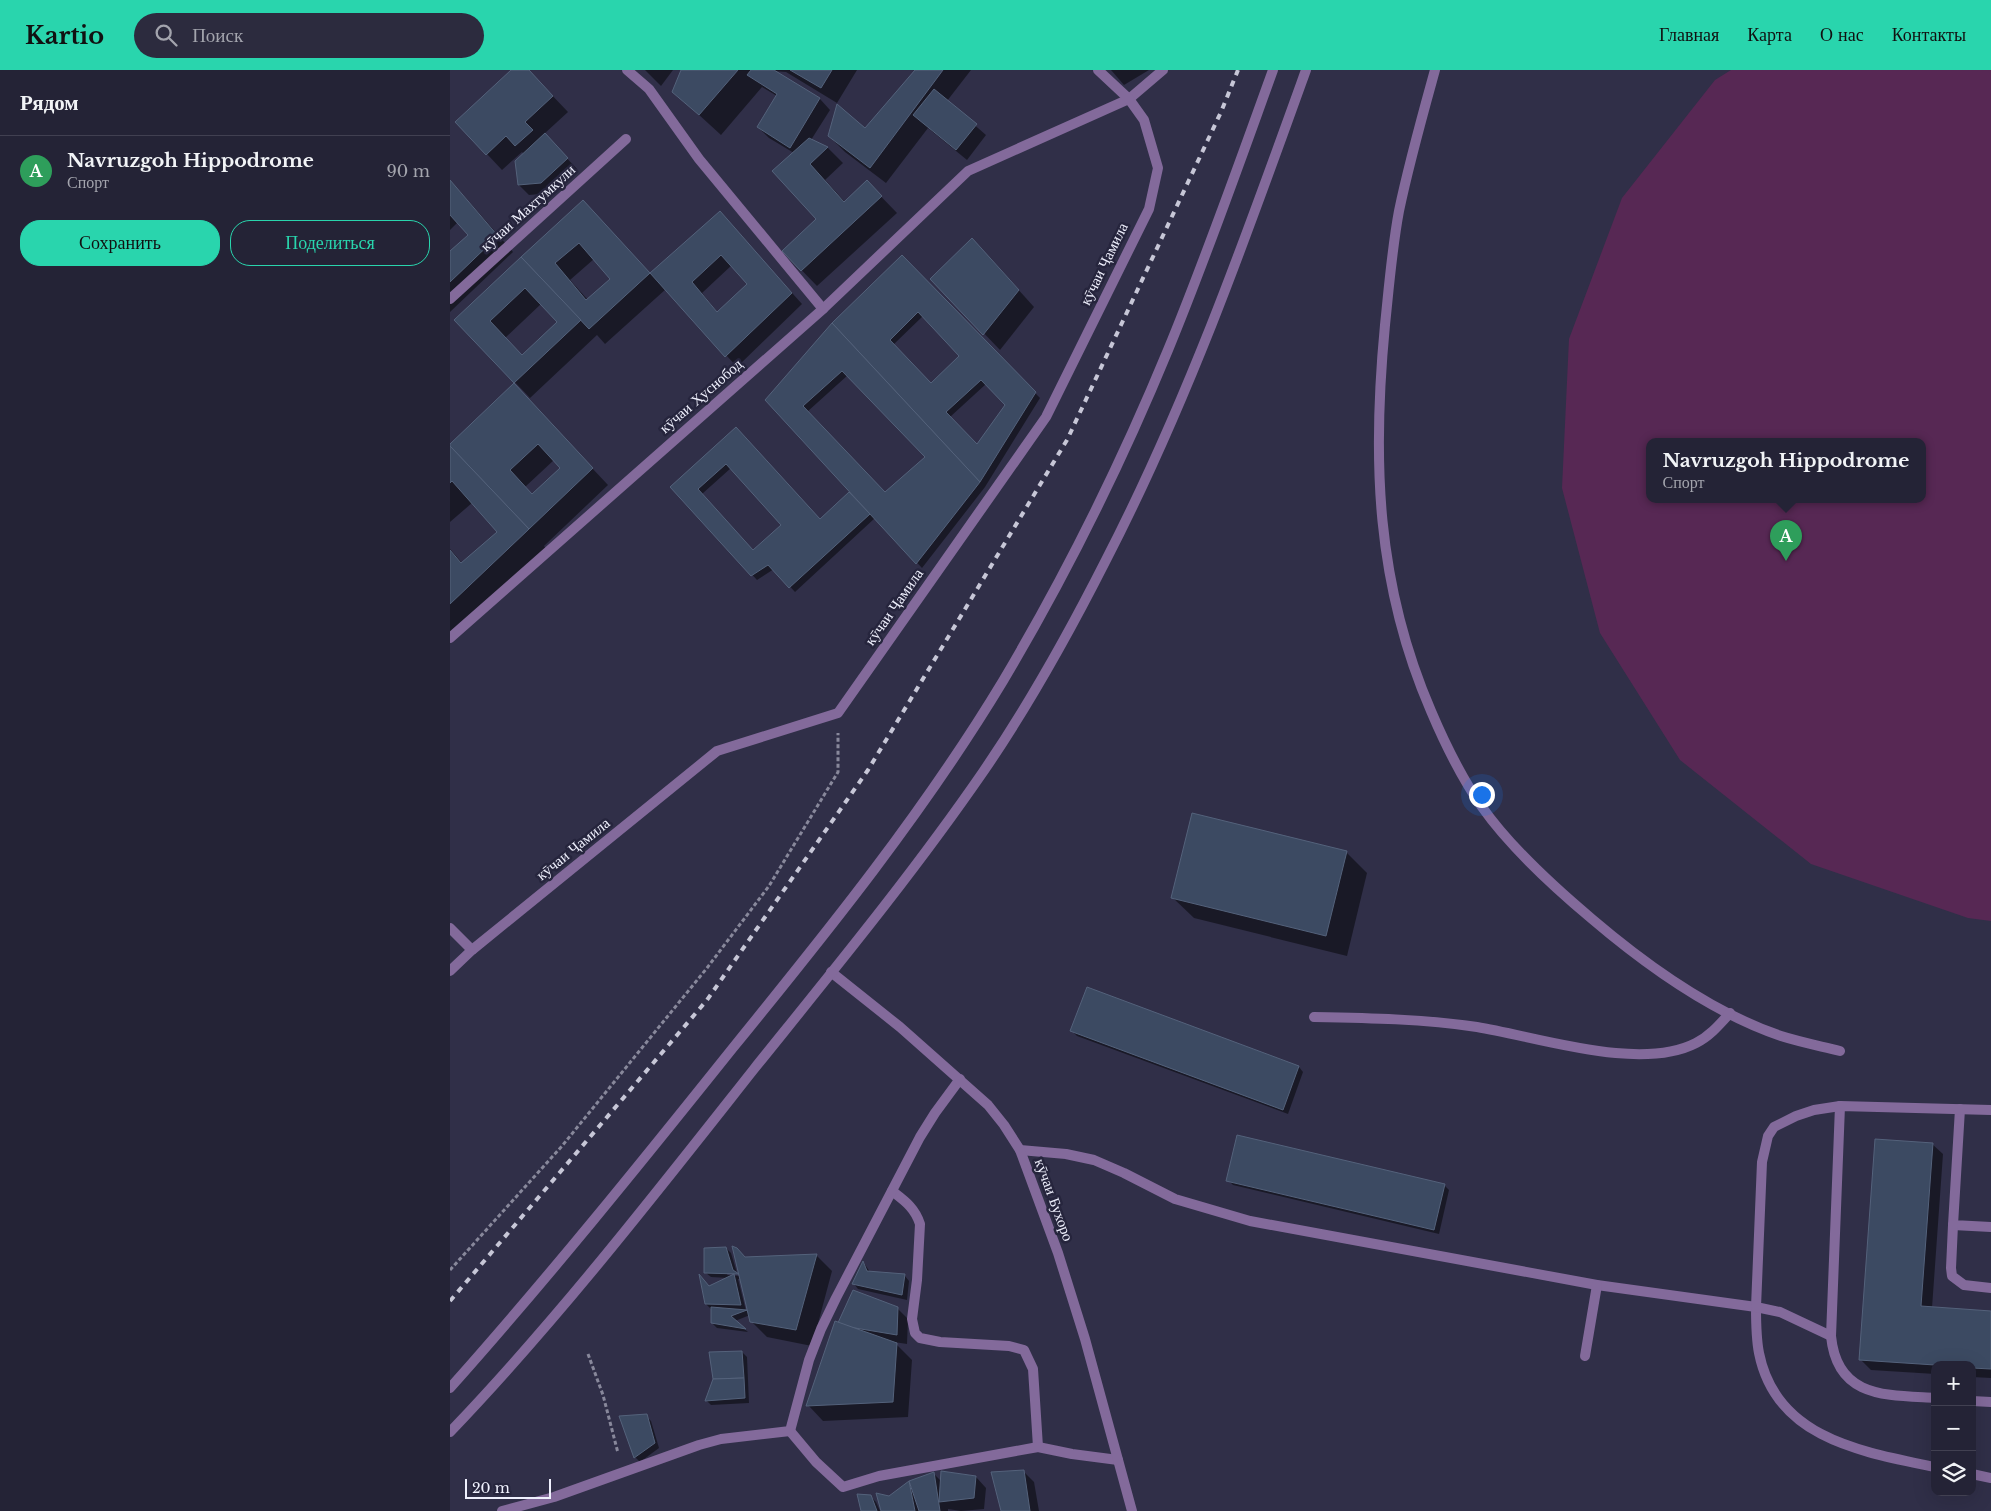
<!DOCTYPE html>
<html lang="ru">
<head>
<meta charset="utf-8">
<style>
	body { margin:0; font-family:"Libre Baskerville",serif; background:#2c2b3e; color:#f1f3f6 }
	.controls { position:absolute; right:15px; bottom:15px; display:grid; overflow:hidden; border-radius:10px; box-shadow:0 5px 20px #0002 }
	.controls button { width:45px; height:45px; display:grid; place-items:center; padding:0; border:0; border-bottom:1px solid #414051; background:#242336; color:#f1f3f6; font:25px sans-serif }
	.scale { position:absolute; left:15px; bottom:12px; width:86px; box-sizing:border-box; padding-left:5px; border:2px solid #eff0fd; border-top:0; font-size:14px; line-height:18px; white-space:nowrap; color:#eff0fd; -webkit-text-stroke:4px #26253d; paint-order:stroke }
	.you { position:absolute; left:1031px; top:724px; width:18px; height:18px; margin:-12px; border:4px solid #fff; border-radius:50%; background:#1a73e8; box-shadow:0 0 0 8px #1a73e833 }
	.badge { display:grid; place-items:center; width:32px; height:32px; border-radius:50%; background:#29d5ad; color:#fff; font-size:16px; font-weight:700 }
	.pin { position:absolute; translate:-50% -41px; filter:drop-shadow(0 1px 2px #0008) }
	.pin::after { content:''; position:absolute; top:26px; width:18px; height:15px; background:inherit; clip-path:polygon(0 0,100% 0,50% 100%) }
	.popup { position:absolute; left:1196px; top:368px; width:280px; height:65px; box-sizing:border-box; display:grid; place-content:center; border-radius:10px; background:#242336; filter:drop-shadow(0 1px 4px #0005); font-size:16px; white-space:nowrap; color:#a3a4ad }
	.popup b { font-size:19px; color:#f1f3f6 }
	.popup::after { content:''; position:absolute; left:50%; top:100%; margin-left:-10px; border:10px solid transparent; border-top-color:#242336 }
	.list { margin:0; padding:0; list-style:none }
	h2 { display:flex; justify-content:space-between; align-items:center; height:65px; margin:0; padding:0 20px; font-size:21px }
	h2 small { font-size:16px; font-weight:400; color:#a3a4ad }
	.list li { display:grid; grid-template-columns:32px 1fr auto; gap:15px; align-items:center; box-sizing:border-box; height:70px; padding:0 20px; border-top:1px solid #414051 }
	.list b { display:block; font-size:19px; white-space:nowrap }
	.list p { margin:0; font-size:16px; white-space:nowrap; color:#a3a4ad }
	.list em { font-size:16px; font-style:normal; color:#a3a4ad }
	.actions { display:flex; gap:10px; padding:15px 20px }
	.actions a { flex:1; padding:11px 0; border:1px solid #29d5ad; border-radius:20px; text-align:center; font-size:18px; color:#29d5ad }
	.actions .main { background:#29d5ad; color:#111 }
	.icon { flex:none; width:28px; height:28px; fill:none; stroke:currentColor; stroke-width:2; stroke-linecap:round; stroke-linejoin:round }
	.map { position:relative; flex:none; width:1541px; height:1441px; overflow:hidden }
	header { display:flex; align-items:center; gap:30px; box-sizing:border-box; height:70px; padding:0 25px; background:#29d5ad; color:#111 }
	header strong { font-size:24px }
	nav { display:flex; gap:28px; margin-inline-start:auto; font-size:18px }
	.search { width:350px; height:45px; background:#2c2b3e; display:flex; align-items:center; gap:12px; box-sizing:border-box; padding:0 18px; border-radius:28px; color:#a3a4ad; font-size:19px }
	main { display:flex }
	aside { flex:1; background:#242336 }
	.map>svg:first-child { display:block }
	.green { fill:#572854; fill-rule:evenodd }
	.shadow { fill:#0007; fill-rule:evenodd }
	.building { fill:#3c4a62; stroke:#54627b; fill-rule:evenodd }
	.lines { fill:none; stroke-linecap:round; stroke-linejoin:round }
	.path { stroke:#88889b; stroke-width:3; stroke-dasharray:4 2.5; stroke-linecap:butt }
	.service { stroke:#836a9b; stroke-width:10 }
	.minor { stroke:#836a9b; stroke-width:10 }
	.rail { stroke:#c7c7d7; stroke-width:4; stroke-dasharray:6 6; stroke-linecap:butt }
	.labels { text-anchor:middle; stroke-width:5; stroke-linejoin:round; paint-order:stroke }
	.street-label { font-size:15px; fill:#eff0fd; stroke:#26253d }
</style>
</head>
<body>
<header>
<strong>Kartio</strong>
<div class="search"><svg class="icon" aria-label="search" viewBox="0 0 24 24"><circle cx="10" cy="10" r="6"/><path d="M15 15l6 6"/></svg>Поиск</div>
<nav><a>Главная</a><a>Карта</a><a>О нас</a><a>Контакты</a></nav>
</header>
<main>
<aside>
<h2>Рядом<small></small></h2>
<ul class="list">
<li><span class="badge" style="background:#2e9e5b">A</span><div><b>Navruzgoh Hippodrome</b><p>Спорт</p></div><em>90 m</em></li>
</ul>
<div class="actions"><a class="main">Сохранить</a><a>Поделиться</a></div>
</aside>
<div class="map">
<svg width="1541" height="1441" viewBox="0 0 1541 1441">
	<rect width="100%" height="100%" fill="#302f48"/>
	<!-- green -->
	<path class="green" d="M1281,0H1541V851L1518,848L1361,794L1230,690L1150,563L1112,418L1119,269L1172,128L1265,10ZM1200,372H1472V430H1200Z"/>
	<!-- shadow -->
	<g class="shadow">
		<path d="M63,0H78L118,42L94,64L127,99L102,123L79,125L69,115L74,84L72,82L52,100L37,84Z"/>
		<path d="M195,0H223L211,16Z"/>
		<path d="M232,0H407L387,33L336,2L323,1L370,29L380,40L361,70L378,78L393,93L375,110L395,132L417,112L447,143L367,216L333,181L368,149L344,83L319,68L308,57L327,26L312,17L271,65L224,22Z"/>
		<path d="M467,0H521L497,31L536,65L517,90L478,58L436,113L395,82L379,66L415,60Z"/>
		<path d="M661,0H699L674,15Z"/>
		<path d="M0,110L63,182L0,242V183L20,166L8,152L0,160Z"/>
		<path d="M133,132L201,204L270,143L352,234L287,297L216,219L155,274L147,265L80,328L6,250ZM144,189L162,209L138,230L120,210ZM282,195L299,214L268,243L252,223ZM91,234L109,252L73,286L55,268Z"/>
		<path d="M538,186L584,237L550,280L482,209Z"/>
		<path d="M452,187L590,328L535,417L472,498L425,448L345,522L324,499L307,510L222,417L286,359L370,450L401,422L316,330ZM473,246L511,286L481,315L443,275ZM398,305L477,387L436,424L357,342ZM536,314L557,334L527,376L500,347ZM281,398L332,455L303,481L252,424Z"/>
		<path d="M79,331L158,415L94,476L98,481L0,568V479L13,494L48,462L22,433L0,452V375ZM104,390L112,398L83,425L75,417Z"/>
		<path d="M896,782L917,803L897,886L744,848L723,828Z"/>
		<path d="M638,918L849,997L853,1002L838,1044L627,966L622,961Z"/>
		<path d="M1482,1074L1493,1084L1482,1238L1541,1242V1308L1522,1307V1295H1485V1304L1421,1300L1411,1290Z"/>
		<path d="M778,1110L994,1115L999,1120L989,1164L783,1115Z"/>
		<path d="M276,1178L281,1183L287,1203H278L277,1205L289,1206L291,1208L296,1189L366,1185L382,1201L362,1276L317,1267L301,1251L300,1245L285,1251L298,1262L267,1258L262,1253L261,1239L256,1234L259,1217L278,1208L261,1207L256,1203ZM288,1209H291L299,1241H296Z"/>
		<path d="M414,1193L420,1202L455,1206L459,1211L457,1230L408,1219L404,1214Z"/>
		<path d="M447,1238L458,1249L457,1274L444,1272L462,1290L458,1347L373,1351L358,1335L389,1254Z"/>
		<path d="M292,1282L297,1287L299,1333L261,1335L256,1330L264,1309Z"/>
		<path d="M196,1346L201,1351L209,1378L190,1392L185,1387Z"/>
		<path d="M574,1402L584,1412L589,1441H552Z"/>
		<path d="M483,1403L491,1411L526,1407L536,1418L534,1439L511,1441L498,1439V1441H433L439,1427L459,1412Z"/>
		<path d="M421,1427L426,1432L430,1441H413Z"/>
	</g>
	<!-- building -->
	<g class="building">
		<path d="M61,0H79L103,26L75,52L83,60L65,76L56,66L36,85L5,52Z"/>
		<path d="M231,0H288L249,45L222,22Z"/>
		<path d="M301,0H324L370,28L340,78L307,57L327,24L297,5Z"/>
		<path d="M340,0H382L371,18Z"/>
		<path d="M465,0H493L420,98L378,66L387,34L415,58Z"/>
		<path d="M484,19L527,54L506,80L463,45Z"/>
		<path d="M95,63L118,88L91,113L68,115L65,91Z"/>
		<path d="M359,68L378,77L360,94L394,132L417,110L432,126L351,201L332,181L366,149L322,101Z"/>
		<path d="M0,110L48,166L0,212V181L18,165L0,145Z"/>
		<path d="M133,130L200,203L139,259L71,187ZM129,173L160,209L136,230L105,193Z"/>
		<path d="M270,141L342,223L275,287L200,203ZM271,185L297,214L267,242L242,212Z"/>
		<path d="M522,168L569,220L533,265L480,209Z"/>
		<path d="M452,185L586,322L530,412L382,253ZM468,242L509,286L481,313L440,270ZM531,310L555,335L527,374L496,342Z"/>
		<path d="M71,187L131,250L64,313L4,250ZM75,218L107,252L72,285L40,251Z"/>
		<path d="M382,253L530,412L466,494L315,330ZM392,301L475,387L435,422L353,336Z"/>
		<path d="M64,313L143,398L79,459L0,376V374ZM88,374L110,398L82,424L60,400Z"/>
		<path d="M286,357L370,449L399,422L420,444L339,518L318,495L301,506L220,417ZM276,394L331,455L303,480L248,419Z"/>
		<path d="M0,376L79,459L0,534V480L11,493L47,462L2,411L0,413Z"/>
		<path d="M742,743L897,781L876,866L721,828Z"/>
		<path d="M637,917L849,996L833,1040L620,961Z"/>
		<path d="M787,1065L995,1114L984,1160L776,1111Z"/>
		<path d="M1425,1069L1483,1073L1471,1236L1541,1241V1299L1522,1298V1295H1485L1409,1290Z"/>
		<path d="M282,1176L287,1178L295,1187L367,1184L346,1260L300,1252Z"/>
		<path d="M276,1177L283,1200L289,1204L254,1203V1178Z"/>
		<path d="M413,1191L417,1201L455,1204L452,1225L402,1214Z"/>
		<path d="M249,1204L259,1216L284,1204L291,1235L255,1234Z"/>
		<path d="M403,1220L448,1237L447,1265L387,1255Z"/>
		<path d="M261,1237L297,1240L281,1246L296,1259L261,1253Z"/>
		<path d="M385,1251L447,1273L443,1332L356,1336Z"/>
		<path d="M292,1281L294,1308L263,1309L259,1282Z"/>
		<path d="M294,1308L295,1328L255,1331L263,1309Z"/>
		<path d="M197,1344L205,1373L184,1388L169,1346Z"/>
		<path d="M574,1400L580,1441H551L541,1402Z"/>
		<path d="M491,1401L526,1406L524,1428L489,1432Z"/>
		<path d="M484,1402L490,1441H469L459,1411Z"/>
		<path d="M459,1411L465,1441H431L426,1423L439,1426Z"/>
		<path d="M407,1424L421,1425L427,1441H411Z"/>
	</g>
	<g class="lines">
		<!-- path -->
		<g class="path">
			<path d="M0,1200L112,1076L257,898L319,816L388,702V663"/>
			<path d="M138,1284L153,1325L168,1383"/>
		</g>
		<!-- service -->
		<g class="service">
			<path d="M177,0L199,19L249,89L373,239"/>
			<path d="M985,0C972,47 959,93 949,141C942,178 939,217 935,255C922,390 926,514 981,641C995,674 1011,707 1032,737C1060,777 1104,817 1142,849C1196,895 1263,943 1331,966C1350,972 1370,976 1390,981"/>
			<path d="M0,229L176,69"/>
			<path d="M0,568L373,239L518,101L679,29L713,0"/>
			<path d="M0,858L22,880"/>
			<path d="M0,901L22,880L267,681L388,643L596,347L699,139L708,98L694,50L679,29L648,0"/>
			<path d="M864,947C919,948 973,949 1027,957C1088,967 1190,1002 1246,973C1260,966 1270,954 1280,943"/>
			<path d="M1390,1036L1381,1266C1387,1328 1435,1325 1485,1328"/>
			<path d="M1510,1039L1503,1155L1541,1157"/>
			<path d="M570,1080L616,1084L644,1090L674,1103L725,1129L800,1151L1147,1215L1306,1237C1306,1252 1306,1268 1309,1283C1326,1369 1413,1382 1485,1397"/>
			<path d="M442,1121C455,1131 465,1138 470,1154L467,1210L462,1249L465,1263L470,1268L490,1272L559,1276L574,1280L583,1299L588,1377"/>
			<path d="M1503,1155L1501,1198L1502,1206L1514,1215L1541,1218"/>
			<path d="M1381,1266L1330,1242L1306,1237L1312,1092L1318,1066L1324,1057L1346,1046L1364,1040L1390,1036L1541,1040"/>
			<path d="M1135,1286L1147,1215"/>
			<path d="M1522,1331L1541,1332"/>
			<path d="M340,1361L366,1392L393,1417L429,1406L588,1377L622,1384L668,1390"/>
			<path d="M1522,1404L1541,1408"/>
			<path d="M52,1441L104,1427L249,1375L271,1369L340,1361L359,1290L371,1259L386,1228L470,1067L485,1043L510,1009"/>
		</g>
		<!-- minor -->
		<g class="minor">
			<path d="M381,902L450,957L538,1035L554,1055L570,1080L608,1183L635,1269L682,1441"/>
			<path d="M0,1318C98,1208 190,1094 282,979C378,861 474,742 553,611C616,505 671,394 718,280C756,188 789,94 823,0"/>
			<path d="M0,1362C109,1248 206,1123 304,999C382,902 462,805 533,702C579,635 619,563 656,490C737,333 796,167 856,0"/>
		</g>
		<!-- rail -->
		<path class="rail" d="M0,1231L257,930L418,700L617,370L771,42L788,0"/>
	</g>
	<g class="labels">
		<!-- street labels -->
		<g class="street-label">
			<text transform="translate(78 138) rotate(-42)" y="5">кӯчаи Махтумкули</text>
			<text transform="translate(654 194) rotate(-64)" y="5">кӯчаи Ҷамила</text>
			<text transform="translate(251 326) rotate(-41)" y="5">кӯчаи Ҳуснобод</text>
			<text transform="translate(444 537) rotate(-55)" y="5">кӯчаи Ҷамила</text>
			<text transform="translate(123 779) rotate(-39)" y="5">кӯчаи Ҷамила</text>
			<text transform="translate(604 1130) rotate(70)" y="5">кӯчаи Бухоро</text>
		</g>
	</g>
</svg>
<div class="controls">
<button>+</button>
<button>−</button>
<button><svg class="icon" aria-label="layers" viewBox="0 0 24 24"><path d="M12 4l9 5-9 5-9-5zM3 14l9 5 9-5"/></svg></button>
</div>
<div class="scale">20 m</div>
<div class="you"></div>
<div class="pin badge" style="left:1336px;top:491px;background:#2e9e5b">A</div>
<div class="popup"><b>Navruzgoh Hippodrome</b>Спорт</div>
</div>
</main>
</body>
</html>
